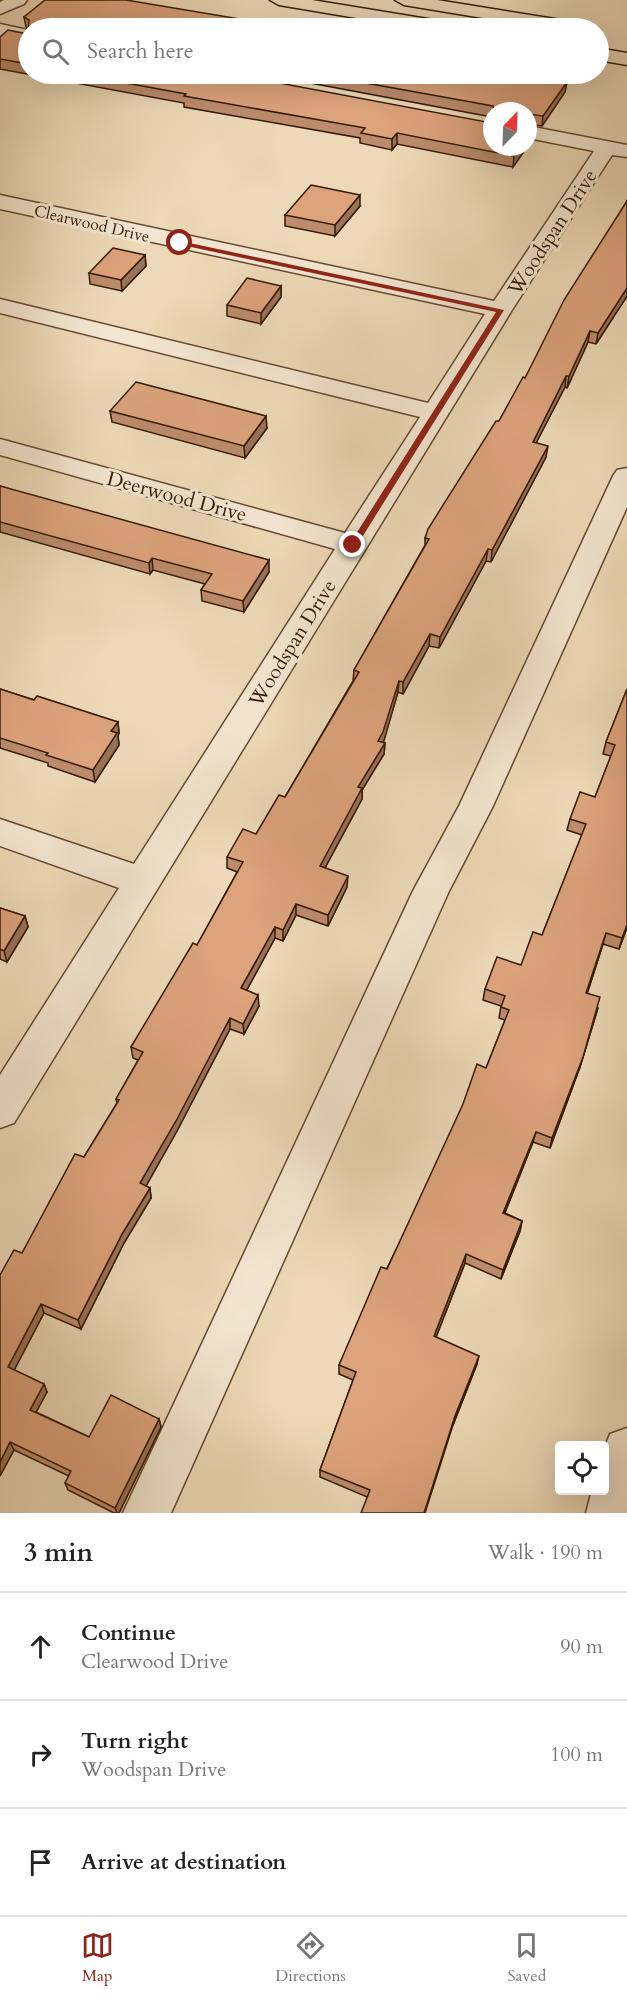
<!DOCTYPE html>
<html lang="en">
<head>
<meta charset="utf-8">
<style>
	body { margin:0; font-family:Cardo,serif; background:#f2f2f2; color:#222 }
	.controls { position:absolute; right:18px; bottom:18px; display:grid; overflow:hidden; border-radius:6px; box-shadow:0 6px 24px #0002 }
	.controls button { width:54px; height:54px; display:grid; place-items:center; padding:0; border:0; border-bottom:2px solid #e0e0e0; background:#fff; color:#222; font:30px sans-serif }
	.compass { position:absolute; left:483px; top:102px; width:54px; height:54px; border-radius:50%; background:#fff; box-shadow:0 6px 24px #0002; rotate:23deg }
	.stop { position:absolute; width:18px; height:18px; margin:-14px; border:4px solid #8f2418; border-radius:50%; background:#fff }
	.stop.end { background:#8f2418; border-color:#fff; box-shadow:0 2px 6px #0008 }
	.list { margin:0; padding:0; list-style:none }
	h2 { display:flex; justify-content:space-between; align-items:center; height:78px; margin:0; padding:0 24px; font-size:26px }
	h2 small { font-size:20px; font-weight:400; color:#767676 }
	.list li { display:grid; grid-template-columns:39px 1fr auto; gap:18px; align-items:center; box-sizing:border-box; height:108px; padding:0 24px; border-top:2px solid #e0e0e0 }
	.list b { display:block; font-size:22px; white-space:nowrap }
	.list p { margin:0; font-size:20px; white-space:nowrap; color:#767676 }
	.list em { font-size:20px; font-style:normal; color:#767676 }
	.icon { flex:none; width:33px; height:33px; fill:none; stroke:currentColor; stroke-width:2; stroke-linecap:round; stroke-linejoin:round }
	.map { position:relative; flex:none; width:627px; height:1513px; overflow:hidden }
	.search { position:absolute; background:#fff; box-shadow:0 6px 24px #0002; left:18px; right:18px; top:18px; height:66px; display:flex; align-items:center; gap:15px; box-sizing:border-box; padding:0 21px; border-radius:33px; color:#767676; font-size:22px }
	.sheet { height:402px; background:#fff }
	nav { display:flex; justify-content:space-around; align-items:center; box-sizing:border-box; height:84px; border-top:2px solid #e0e0e0; background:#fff; font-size:16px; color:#767676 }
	nav a { display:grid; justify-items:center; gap:3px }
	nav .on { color:#8f2418 }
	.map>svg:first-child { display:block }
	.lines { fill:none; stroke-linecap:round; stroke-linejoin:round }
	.minor-casing { stroke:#634a32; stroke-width:3 }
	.major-casing { stroke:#351b05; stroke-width:3 }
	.minor { fill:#f3e6d0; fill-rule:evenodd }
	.major { fill:#edd9b7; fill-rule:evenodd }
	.wall { fill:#bd8c6c; stroke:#351b05; stroke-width:1.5 }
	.shaded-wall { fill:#9a7258; stroke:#351b05; stroke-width:1.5 }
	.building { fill:#dca37d; stroke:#351b05; stroke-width:1.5 }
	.route { fill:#8f2418 }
	.labels { text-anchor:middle; stroke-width:6; stroke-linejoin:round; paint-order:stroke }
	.far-street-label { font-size:16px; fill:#351b05; stroke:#f3e6d0 }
	.street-label { font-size:20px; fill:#351b05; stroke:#f3e6d0 }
</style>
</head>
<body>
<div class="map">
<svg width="627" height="1513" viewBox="0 0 627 1513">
	<rect width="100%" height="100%" fill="#edd9b7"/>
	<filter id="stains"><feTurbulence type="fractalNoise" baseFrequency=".00333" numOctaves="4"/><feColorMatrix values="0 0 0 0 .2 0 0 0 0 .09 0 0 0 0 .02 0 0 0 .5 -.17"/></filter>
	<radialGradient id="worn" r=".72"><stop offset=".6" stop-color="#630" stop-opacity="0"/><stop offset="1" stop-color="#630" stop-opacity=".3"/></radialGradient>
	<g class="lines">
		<!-- minor casing -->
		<g class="minor-casing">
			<g id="minor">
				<path d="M4,0H27L24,4L0,14V2Z"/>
				<path d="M0,24L28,30V42L0,36Z"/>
				<path d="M528,126L627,145V157L612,155L512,310L14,1123L0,1128V1075L119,888L0,846V819L134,864L335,549L0,455V439L345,533L420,417L0,313V299L428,403L485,314L0,209V195L494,301L594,151L528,138Z"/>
				<path d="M627,468V507L493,806L449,891L171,1513H123L413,891L459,806L613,476L617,470Z"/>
				<path d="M627,1428V1513H586L592,1490H604V1449L610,1434Z"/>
			</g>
		</g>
		<!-- major casing -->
		<g class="major-casing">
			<g id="major">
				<path d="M270,0H312L434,20L443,26L442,28H416L279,5Z"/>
				<path d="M395,0H437L574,22L583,28H543L404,5Z"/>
				<path d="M598,48L627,53V65L598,60Z"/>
			</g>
		</g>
		<!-- minor -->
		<use href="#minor" class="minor"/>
		<!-- major -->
		<use href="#major" class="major"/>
	</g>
	<!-- wall -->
	<g class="wall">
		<path d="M24,17L258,22L259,24L28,28V74H231L492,147H527L513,167L397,144L392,150L360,143V138L184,107V103L0,69V37L28,34V29L26,27Z"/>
		<path d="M262,74H540L539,78L567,82L565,92L542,126L528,124V111H492V117Z"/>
		<path d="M627,201V296L596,344L588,342L567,388L565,387L536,443L546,457L491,562L486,561L439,648L429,646L403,694L398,692L383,742L385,743L384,754L362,790V799L325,868L347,887L328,926L296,915L283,941L275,938L246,991L259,1006L244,1034L230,1029L177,1131L146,1186L150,1188L151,1198L124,1243L81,1329L44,1313L14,1370L44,1384L47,1392L36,1412L89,1437L159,1419L161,1427L119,1513H114L68,1490L65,1483L69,1476L14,1450L0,1476L22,1253L84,1157L117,1103L116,1099L138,1060L133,1058L131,1047L197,945L237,872L227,868V857L256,834L285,797L353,681L354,670L425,545V538L499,421L525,378Z"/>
		<path d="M360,206L335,236L285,226V215Z"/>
		<path d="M145,255L146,266L122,291L90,284L89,273Z"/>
		<path d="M281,286V297L261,324L227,316V305Z"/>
		<path d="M110,411L267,428L245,458L112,422Z"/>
		<path d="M0,486L269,572L244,612L202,601L201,590L205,584L153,570L150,574L0,532Z"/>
		<path d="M0,689L34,700L118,722L119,733L118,736L119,745L95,782L48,766V763L0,748Z"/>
		<path d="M627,689V928L619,949L603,944L587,993L598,1008L580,1067L550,1148L533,1142L505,1213L522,1221L520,1231L501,1279L465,1263L436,1337L477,1364L453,1425L367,1497L320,1477V1470L353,1380L339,1374V1365L486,1068L505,1020L499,1018L501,1006L483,1000L485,989L521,965L542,935L582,835L567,830L570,819L595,797L611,756L603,754L606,742Z"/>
		<path d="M0,908L25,916L28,927L7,962L0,959Z"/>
	</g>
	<!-- shaded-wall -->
	<g class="shaded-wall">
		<path d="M567,82L565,92L542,126L543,116Z"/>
		<path d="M532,130L531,141L528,146V137Z"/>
		<path d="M397,133V144L392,150V139Z"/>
		<path d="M521,147H527L513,167L514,156Z"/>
		<path d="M360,195V206L335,236V225Z"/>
		<path d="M145,255L146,266L122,291L121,280Z"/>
		<path d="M281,286V297L261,324V313Z"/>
		<path d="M627,288V296L596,344L598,333Z"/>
		<path d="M590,331L588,342L567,388L569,376Z"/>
		<path d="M566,376L565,387L531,453L533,442Z"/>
		<path d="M266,416L267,428L245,458L244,446Z"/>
		<path d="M548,446L546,457L491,562L492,550Z"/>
		<path d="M488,549L486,561L439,648L440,637Z"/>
		<path d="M152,558L153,570L150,574L149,563Z"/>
		<path d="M269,560V572L244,612L243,601Z"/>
		<path d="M430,634L429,646L403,694V682Z"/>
		<path d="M399,681L398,692L383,744L378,741Z"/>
		<path d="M118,722L119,733L118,736L119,745L95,782L93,770L111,731Z"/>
		<path d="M385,743L384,754L362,790V799L320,877V866L358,787Z"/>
		<path d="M348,876L347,887L328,926V915Z"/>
		<path d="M296,904V915L283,941V930Z"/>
		<path d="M25,916L28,927L7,962L4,951Z"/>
		<path d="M627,925V928L619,949L622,938Z"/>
		<path d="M275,927V938L242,999L241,988Z"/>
		<path d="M606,933L603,944L584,1004L586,993Z"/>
		<path d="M258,995L259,1006L244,1034L243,1024Z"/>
		<path d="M598,1008L580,1067L550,1148L552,1138Z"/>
		<path d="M230,1018V1029L177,1131L142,1193L140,1183Z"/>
		<path d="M536,1132L533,1142L501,1222L503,1213Z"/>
		<path d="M150,1188L151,1198L124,1243L81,1329L78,1320L122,1234Z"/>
		<path d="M522,1221L520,1231L501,1279L503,1270Z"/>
		<path d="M466,1254L465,1263L433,1345L434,1336Z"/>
		<path d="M41,1304L44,1313L11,1376L8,1367Z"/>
		<path d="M479,1356L477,1364L453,1425L425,1513H424L455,1416Z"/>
		<path d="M44,1384L47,1392L33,1418L30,1410Z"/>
		<path d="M159,1419L161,1427L119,1513H117L115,1508Z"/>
		<path d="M10,1442L14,1450L0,1476V1462Z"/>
	</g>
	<!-- building -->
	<g class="building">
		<path d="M45,0H126L258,22L257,24L282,28H28V64L0,59V37L8,30L28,34L29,20L24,17Z"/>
		<path d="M77,74H231L492,123V147H521L514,156L397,133L392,139L361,133L365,128L184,96L186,94Z"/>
		<path d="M316,74H538L535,77L567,82L543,116L528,114V111H494L493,106Z"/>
		<path d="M528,128L532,130L528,137Z"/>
		<path d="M311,185L360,195L335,225L285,215Z"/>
		<path d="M627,201V288L598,333L590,331L569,376H566L533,442L548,446L492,550L488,549L440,637L430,634L403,682L399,681L383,732L378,741L385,743L358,787L362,788L320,866L348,876L328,915L296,904L283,930L275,927L241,988L258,995L243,1024L230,1018L176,1121L140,1183L150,1188L122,1234L78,1320L41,1304L8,1367L44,1384L30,1410L89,1437L111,1395L159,1419L115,1508L65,1483L71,1471L10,1442L0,1462V1275L14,1250L22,1253L75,1154L84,1157L119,1100L116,1099L143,1052L131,1047L193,943L197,945L243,862L227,857L243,829L256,834L279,795L285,797L359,672L354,670L429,539L425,538L428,529L496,421H499L523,377L525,378L564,300Z"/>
		<path d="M113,248L145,255L121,280L89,273Z"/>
		<path d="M247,278L281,286L261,313L227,305Z"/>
		<path d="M136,382L266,416L244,446L110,411Z"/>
		<path d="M0,486L269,560L243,601L201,590L212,574L152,558L149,563L0,522Z"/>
		<path d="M0,689L34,700L37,696L118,722L111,731L117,733L93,770L46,755L48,753L0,738Z"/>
		<path d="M627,689V925L622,938L606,933L586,993L600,997L583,1057L552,1138L536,1132L503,1213L522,1221L503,1270L466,1254L434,1336L479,1356L455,1416L424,1513H361L370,1490L320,1470L356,1372L339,1365L381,1267L387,1269L463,1104L477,1064L486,1068L509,1010L501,1007L505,996L485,989L497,957L521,965L533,932L542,935L586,824L570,819L580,792L595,797L615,745L606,742Z"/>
		<path d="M0,908L25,916L4,951L0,949Z"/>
	</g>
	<!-- route -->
	<path class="route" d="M180,241L504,310L356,547L349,545L496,312L177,244Z"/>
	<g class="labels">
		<!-- far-street labels -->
		<g class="far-street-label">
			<text transform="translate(92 223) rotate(13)" y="6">Clearwood Drive</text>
		</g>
		<!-- street labels -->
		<g class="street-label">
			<text transform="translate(552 232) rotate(-57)" y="7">Woodspan Drive</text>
			<text transform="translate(177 496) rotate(15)" y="7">Deerwood Drive</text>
			<text transform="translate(292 643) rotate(-58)" y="7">Woodspan Drive</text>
		</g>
	</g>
	<rect width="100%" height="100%" filter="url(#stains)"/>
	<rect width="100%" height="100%" fill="url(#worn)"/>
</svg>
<div class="controls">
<button><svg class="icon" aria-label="locate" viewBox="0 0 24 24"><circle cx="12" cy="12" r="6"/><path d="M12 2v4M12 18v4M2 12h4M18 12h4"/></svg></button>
</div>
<svg class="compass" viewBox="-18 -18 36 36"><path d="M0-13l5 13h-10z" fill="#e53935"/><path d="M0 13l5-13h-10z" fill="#767676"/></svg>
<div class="stop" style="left:180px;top:243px"></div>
<div class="stop end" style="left:353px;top:545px"></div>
<div class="search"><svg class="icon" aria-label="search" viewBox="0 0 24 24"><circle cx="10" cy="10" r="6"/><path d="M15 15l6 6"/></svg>Search here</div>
</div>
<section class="sheet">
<h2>3 min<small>Walk · 190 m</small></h2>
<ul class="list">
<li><svg class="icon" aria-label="ahead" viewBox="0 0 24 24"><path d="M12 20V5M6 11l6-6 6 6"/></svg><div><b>Continue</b><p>Clearwood Drive</p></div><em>90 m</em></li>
<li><svg class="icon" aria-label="right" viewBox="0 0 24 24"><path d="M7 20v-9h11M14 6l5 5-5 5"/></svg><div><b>Turn right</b><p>Woodspan Drive</p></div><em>100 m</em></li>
<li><svg class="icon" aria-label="arrive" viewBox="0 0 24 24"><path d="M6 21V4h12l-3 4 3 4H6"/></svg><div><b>Arrive at destination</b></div></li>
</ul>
</section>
<nav>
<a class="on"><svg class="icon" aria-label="map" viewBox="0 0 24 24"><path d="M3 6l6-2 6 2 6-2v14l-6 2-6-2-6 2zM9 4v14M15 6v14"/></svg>Map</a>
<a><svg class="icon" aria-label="directions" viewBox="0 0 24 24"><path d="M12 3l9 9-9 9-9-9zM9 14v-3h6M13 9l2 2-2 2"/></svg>Directions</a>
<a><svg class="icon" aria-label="saved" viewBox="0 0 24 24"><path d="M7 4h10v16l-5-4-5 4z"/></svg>Saved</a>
</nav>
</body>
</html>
